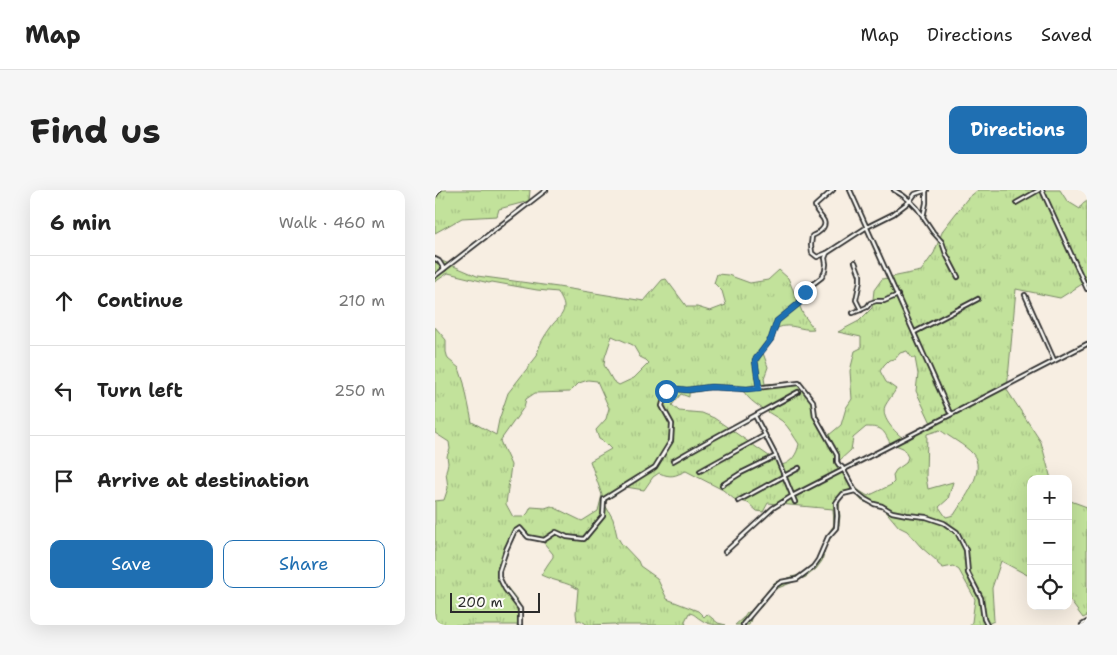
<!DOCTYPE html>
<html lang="en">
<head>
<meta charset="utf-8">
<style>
	body { margin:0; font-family:"Shantell Sans",sans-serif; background:#f6f6f6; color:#222 }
	.controls { position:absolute; right:15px; bottom:15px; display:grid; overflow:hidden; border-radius:10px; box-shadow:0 5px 20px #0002 }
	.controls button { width:45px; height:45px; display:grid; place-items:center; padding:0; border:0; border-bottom:1px solid #e0e0e0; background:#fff; color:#222; font:25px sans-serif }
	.scale { position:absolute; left:15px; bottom:12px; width:90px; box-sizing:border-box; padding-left:5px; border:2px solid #2b2b2b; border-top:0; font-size:14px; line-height:18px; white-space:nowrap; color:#2b2b2b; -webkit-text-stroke:4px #fdfcf7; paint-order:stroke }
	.stop { position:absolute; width:15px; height:15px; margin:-11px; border:4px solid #1f6fb2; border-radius:50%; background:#fff }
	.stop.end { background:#1f6fb2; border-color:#fff; box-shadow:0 1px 5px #0008 }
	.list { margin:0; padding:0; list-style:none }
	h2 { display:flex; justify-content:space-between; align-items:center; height:65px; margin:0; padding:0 20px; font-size:21px }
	h2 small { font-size:16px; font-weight:400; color:#767676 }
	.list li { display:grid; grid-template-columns:32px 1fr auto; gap:15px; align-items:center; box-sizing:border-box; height:90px; padding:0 20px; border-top:1px solid #e0e0e0 }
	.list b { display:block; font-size:19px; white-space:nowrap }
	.list em { font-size:16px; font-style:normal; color:#767676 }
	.actions { display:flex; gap:10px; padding:15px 20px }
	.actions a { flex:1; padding:11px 0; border:1px solid #1f6fb2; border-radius:10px; text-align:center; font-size:18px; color:#1f6fb2 }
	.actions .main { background:#1f6fb2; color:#fff }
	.icon { flex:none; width:28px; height:28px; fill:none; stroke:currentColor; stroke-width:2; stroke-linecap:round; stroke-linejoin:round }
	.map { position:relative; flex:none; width:652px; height:435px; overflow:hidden; border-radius:10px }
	header { display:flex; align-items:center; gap:30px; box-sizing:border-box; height:70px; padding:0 25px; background:#fff; border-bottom:1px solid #e0e0e0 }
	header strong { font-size:24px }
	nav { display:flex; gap:28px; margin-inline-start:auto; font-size:18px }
	.intro { display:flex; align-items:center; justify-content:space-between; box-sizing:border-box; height:120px; padding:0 30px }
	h1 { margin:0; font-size:35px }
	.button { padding:12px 22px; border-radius:10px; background:#1f6fb2; color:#fff; font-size:18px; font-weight:700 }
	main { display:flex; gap:30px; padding:0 30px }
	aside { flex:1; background:#fff; border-radius:10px; box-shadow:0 5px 20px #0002 }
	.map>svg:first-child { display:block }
	.grass { fill:url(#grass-tufts); stroke:#768663; fill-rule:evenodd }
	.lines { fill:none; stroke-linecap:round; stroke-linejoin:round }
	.minor-casing { stroke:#2b2b2b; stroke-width:6 }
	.minor { stroke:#fdfcf7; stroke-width:2.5 }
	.route { stroke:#1f6fb2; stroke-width:6 }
</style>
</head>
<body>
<header>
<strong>Map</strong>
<nav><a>Map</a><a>Directions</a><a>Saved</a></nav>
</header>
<div class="intro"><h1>Find us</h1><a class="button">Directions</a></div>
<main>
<aside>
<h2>6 min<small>Walk · 460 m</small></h2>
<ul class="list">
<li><svg class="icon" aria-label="ahead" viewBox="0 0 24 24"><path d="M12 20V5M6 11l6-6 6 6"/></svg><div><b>Continue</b></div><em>210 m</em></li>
<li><svg class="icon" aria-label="left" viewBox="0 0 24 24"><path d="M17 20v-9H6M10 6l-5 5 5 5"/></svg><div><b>Turn left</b></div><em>250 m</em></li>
<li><svg class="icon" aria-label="arrive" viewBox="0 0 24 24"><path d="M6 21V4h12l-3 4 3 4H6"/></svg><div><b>Arrive at destination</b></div></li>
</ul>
<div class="actions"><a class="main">Save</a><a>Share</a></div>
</aside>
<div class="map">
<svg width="652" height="435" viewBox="0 0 652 435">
	<defs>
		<pattern id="grass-tufts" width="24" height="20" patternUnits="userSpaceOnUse" patternTransform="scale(1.25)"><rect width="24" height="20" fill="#c2e29b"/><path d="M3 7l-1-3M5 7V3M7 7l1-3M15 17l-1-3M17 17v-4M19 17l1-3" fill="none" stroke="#a7c286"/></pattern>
	</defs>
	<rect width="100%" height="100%" fill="#f7eee2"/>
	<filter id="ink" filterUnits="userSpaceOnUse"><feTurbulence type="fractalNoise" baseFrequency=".02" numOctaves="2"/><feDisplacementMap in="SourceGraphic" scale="10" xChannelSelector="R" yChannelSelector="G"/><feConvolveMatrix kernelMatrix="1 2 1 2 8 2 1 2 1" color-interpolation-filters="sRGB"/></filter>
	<g filter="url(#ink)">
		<!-- grass -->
		<g class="grass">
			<path d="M0,0H95L94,11L64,19L62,26L27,28L0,43Z"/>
			<path d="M543,0H625L632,11L645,19L648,13L652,10V91L625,108L581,99L572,200L606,252L616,289H596V387L566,371L557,398L559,431L550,435H535L537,432L540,409L524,380L518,376L508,378L503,374L502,371L486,357L472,341L464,337L448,318L427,311L420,303L409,306L405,310L404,319L405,326L404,335L391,355L387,371L381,379L371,387L338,400L326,417L317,426L314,435H300L308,428L312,422H315L340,392L367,384L382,370L391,347L399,335L398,319L333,313L328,322L322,321L313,313L299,309L288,300L251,281C239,286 237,288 224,283L218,287L209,300L191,297L171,311L170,315L173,320L178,329L182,346L186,353L203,371L205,376L222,388L232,409L263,421L269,427L272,424L283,433L291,435C281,435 273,435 265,429C260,426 260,424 254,423L250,431L251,435H181L180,434L153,435L145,430L142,431L141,423L143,399C132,392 118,391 106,385L113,374L118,367V364L109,353L90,347L84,341L81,343L78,350L74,356L72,365L69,372L65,385C69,397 80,404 85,415C88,421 87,428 87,435H0V311L9,310L13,298L11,282L13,273L12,266L15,259L14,252L0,243V137L11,150V162L13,169L24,178L29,193L37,232L61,245L64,230L73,203L102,166C103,156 110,145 116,137C120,130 129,126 129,117C129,112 125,107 123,102L102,100L57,92L54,93L13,83L0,92V68L42,86L123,97L209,111L227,90L231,89L252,117H262L275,121L291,115L287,101L279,93L282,84L293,85L315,93L333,90L344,80L353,88L368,124L379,139C365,141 357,132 342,138L338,150L328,163L333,177L329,188L330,194L366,192L378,208L383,229L392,245H394L406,235L411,218L417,209L415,181L420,161L426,158V147L403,142L424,131L437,118L439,100L447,89L486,81L499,63L508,40L532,9ZM177,146L198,155L205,167L211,170L214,173L199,188L184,195L178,191L169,175L170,167ZM472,161L477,168H480L483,184L481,201L496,233L494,235L472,251C463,245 445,229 450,216C453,210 458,205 461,199L451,192L445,181L449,175L454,170L460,169L465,163ZM153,190L162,191L174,218L171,229L161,240L164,249L169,252L176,259L155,271L167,305L163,321L147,331L116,316L110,318L96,317L93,323L89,327H78L71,314L76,275L65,251L89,217L91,209L100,203L135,202L144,193ZM275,199L302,200L309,202C316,214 336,223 347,231C354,237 359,247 364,254C362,264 357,272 347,275L279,228L267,223L244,221L237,215L246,204L254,207V203ZM431,237C447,237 448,239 455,253L468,258L473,267L471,273L461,280L458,285L459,292L456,295L433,306C426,302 421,299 416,292C412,285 411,279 405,273V270L416,260L418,248ZM505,240C513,246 531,256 537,263C553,280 528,310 519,325L511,327L504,317L513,309L518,292L493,299L491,287L492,244Z"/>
			<path d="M633,310L652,317V426L648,428L633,408Z"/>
		</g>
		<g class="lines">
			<!-- minor casing -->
			<g class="minor-casing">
				<g id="minor">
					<path d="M415,0L514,221L517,224L652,154"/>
					<path d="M459,0C470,6 481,15 488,26"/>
					<path d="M491,0V13L488,27L498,42L507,52L511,64L523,87"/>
					<path d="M607,0L652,99"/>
					<path d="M0,5L4,0"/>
					<path d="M581,13L604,0"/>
					<path d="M392,63L382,67L377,63L376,55L377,46C382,44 392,38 389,31C386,24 382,25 380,16L398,0"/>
					<path d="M0,69L4,71L9,79"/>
					<path d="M420,72L425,85V91L421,110L426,120"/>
					<path d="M0,86L111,0"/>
					<path d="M590,105L619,170"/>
					<path d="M418,123L432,117L435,113L441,111H449L463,105"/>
					<path d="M480,142L543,109"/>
					<path d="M324,198L320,170L336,149L342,131L367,111L374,97L387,87L390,81L391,74L390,68L392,63L432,37L458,24L475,11L480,4L492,0"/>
					<path d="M320,226L341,266L360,312"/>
					<path d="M238,271C279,247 321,225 363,202"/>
					<path d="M265,281L330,245"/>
					<path d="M287,295L306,283L341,266"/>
					<path d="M303,311L364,278"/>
					<path d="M290,362L338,318L357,306L517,224"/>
					<path d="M85,435V419L70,399L64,387V381L71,360L79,342L85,338L93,347L109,350L121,342L132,347L149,349L168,326L169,309L220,277L236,251L237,234L227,216L231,201L233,198L252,200L276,197L312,199L364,193L378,211L380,226L402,265V272L404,275L407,277L420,301L430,309L439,314L447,316L457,322L472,325L491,327L509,333L522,342L531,360L533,383L546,408L549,429L552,435"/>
					<path d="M308,435V434L340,396L346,392L362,389L378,377L383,370L393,347L401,338L402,326L401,313L403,310L408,304L420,301"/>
					<path d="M647,435L652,432"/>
				</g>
			</g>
			<!-- minor -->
			<use href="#minor" class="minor"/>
		</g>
	</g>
	<g class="lines" filter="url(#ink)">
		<!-- route -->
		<path class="route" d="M231,201L233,198L252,200L276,197L312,199L324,198L320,170L336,149L342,131L367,111L370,102"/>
	</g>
</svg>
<div class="controls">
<button>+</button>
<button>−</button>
<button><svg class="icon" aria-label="locate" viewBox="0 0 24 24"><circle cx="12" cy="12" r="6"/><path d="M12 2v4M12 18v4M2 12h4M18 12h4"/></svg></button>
</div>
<div class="scale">200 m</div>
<div class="stop" style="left:231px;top:201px"></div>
<div class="stop end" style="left:370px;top:102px"></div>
</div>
</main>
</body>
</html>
